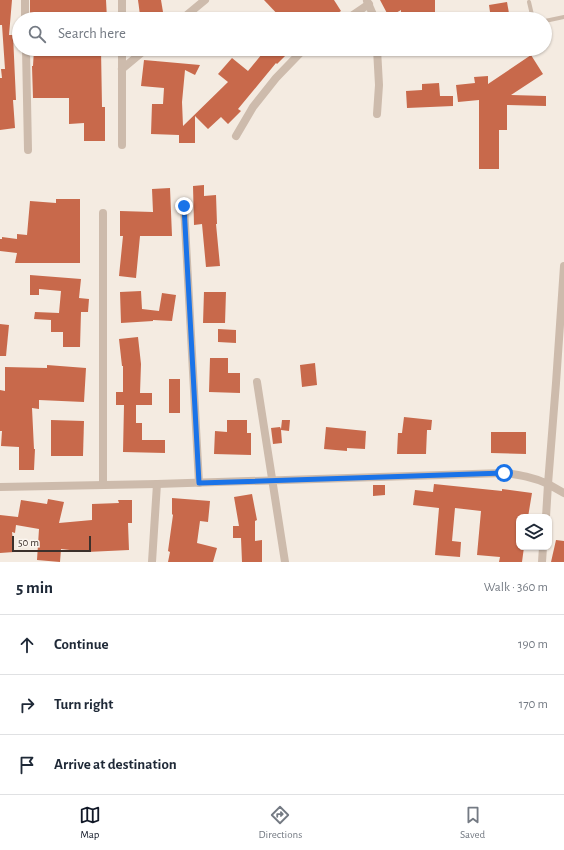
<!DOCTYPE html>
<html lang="en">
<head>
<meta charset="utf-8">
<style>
	body { margin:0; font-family:"Alegreya Sans",sans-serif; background:#f6f6f7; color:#1f2937 }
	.controls { position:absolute; right:12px; bottom:12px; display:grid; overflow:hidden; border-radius:8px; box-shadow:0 1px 3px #0004 }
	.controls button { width:36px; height:36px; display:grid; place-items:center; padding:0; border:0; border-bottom:1px solid #e0e1e3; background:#fff; color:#1f2937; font:20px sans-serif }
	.scale { position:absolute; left:12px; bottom:10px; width:79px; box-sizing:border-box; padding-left:4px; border:2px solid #3b302b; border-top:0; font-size:11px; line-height:14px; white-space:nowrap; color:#3b302b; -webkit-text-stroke:3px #fbf5ee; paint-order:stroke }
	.stop { position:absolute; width:12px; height:12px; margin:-9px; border:3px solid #1a73e8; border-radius:50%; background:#fff }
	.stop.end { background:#1a73e8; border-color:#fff; box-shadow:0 1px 4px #0008 }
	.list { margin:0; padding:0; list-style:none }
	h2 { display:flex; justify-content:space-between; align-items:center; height:52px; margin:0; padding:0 16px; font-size:17px }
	h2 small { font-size:13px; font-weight:400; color:#747a83 }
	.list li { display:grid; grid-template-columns:26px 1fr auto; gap:12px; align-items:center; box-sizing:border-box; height:60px; padding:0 16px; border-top:1px solid #e0e1e3 }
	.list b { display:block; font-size:15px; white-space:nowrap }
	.list em { font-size:13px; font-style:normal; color:#747a83 }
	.icon { flex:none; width:22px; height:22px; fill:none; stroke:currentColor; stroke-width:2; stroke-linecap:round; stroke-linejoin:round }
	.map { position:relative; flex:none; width:564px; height:562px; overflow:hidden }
	.search { position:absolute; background:#fff; box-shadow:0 1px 3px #0004; left:12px; right:12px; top:12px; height:44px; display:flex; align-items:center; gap:10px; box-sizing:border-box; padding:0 14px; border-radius:22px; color:#747a83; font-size:15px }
	.sheet { height:232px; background:#fff }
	nav { display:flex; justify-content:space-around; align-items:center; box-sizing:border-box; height:56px; border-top:1px solid #e0e1e3; background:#fff; font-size:11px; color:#747a83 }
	nav a { display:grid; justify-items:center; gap:2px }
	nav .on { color:#111827 }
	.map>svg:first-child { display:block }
	.building { fill:#c8694b }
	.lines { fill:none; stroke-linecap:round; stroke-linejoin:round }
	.service { stroke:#cdbbac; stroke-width:4 }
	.minor { stroke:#cdbbac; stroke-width:8 }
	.route { stroke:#1a73e8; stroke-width:5 }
</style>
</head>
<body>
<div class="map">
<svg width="564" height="562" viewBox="0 0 564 562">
	<rect width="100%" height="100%" fill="#f4ebe1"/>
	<!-- building -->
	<g class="building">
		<path d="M0,0H12L9,35H13L16,100H13L15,128L0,130V78H2L1,69H5L2,25H0Z"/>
		<path d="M30,0H106L107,19L36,18V13H30Z"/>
		<path d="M138,0H161L163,12L140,15Z"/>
		<path d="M264,0H334L341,11L328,19H282Z"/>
		<path d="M380,0H435V19H401V10L389,17Z"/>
		<path d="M507,2L510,19H491L489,5Z"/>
		<path d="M34,49H101L102,107H105V141H84V123L69,124V98H33L32,66H33Z"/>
		<path d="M266,49H292L277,64L276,63L238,109L241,111L228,124L221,117L208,129L195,116V143H179V135L151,134L152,104H163L164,88L141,86L144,60L200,65L195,75L185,70L182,102L183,126L228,82L218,74L232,58L248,71Z"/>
		<path d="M531,55L543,74L511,95L546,96V106L507,105V130H499V169H479V100L458,102L456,85L475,83L474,77L488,76V84Z"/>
		<path d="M439,83L440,96H453V106L407,108L406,91L422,90V84Z"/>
		<path d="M204,185V196L216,195L217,224H216L220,266L206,267L202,224L194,225L193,186Z"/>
		<path d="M170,188L172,236H140L136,278L119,276L123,236H120V211L153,212L152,189Z"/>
		<path d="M56,199H80V263H15L17,253L0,251V239H2V237L17,239V234L27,235L30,201L56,203Z"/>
		<path d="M30,275L81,279L79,298L89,299L88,312H81L80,347H63V332H51V320L34,319L35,312L59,313L61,291L39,289V295H30Z"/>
		<path d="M141,291L142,309L159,311L162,293L176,295L172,321L153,320V321L121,323L120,292Z"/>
		<path d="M204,292H226L225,323H203Z"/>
		<path d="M0,324L9,325L6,356H0Z"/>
		<path d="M218,329L236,330V343L218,342Z"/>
		<path d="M138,337L141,364L140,393H152V405H136V423H142V440H165V453L123,452L124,405H116V392H123V366H122L119,339Z"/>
		<path d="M210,358H228V373H240V393L209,392Z"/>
		<path d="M315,363L317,385L302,387L300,365Z"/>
		<path d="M47,365L86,368L84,402L39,400V409L32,408L34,449H35L34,470H19V447L1,446L2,431H0V390L5,391V367L47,368Z"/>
		<rect x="169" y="379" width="11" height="34"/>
		<path d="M404,417L432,420L431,430H427L426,454H397L398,433H402Z"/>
		<path d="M51,420L84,421L83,456H51Z"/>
		<path d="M227,420H247V433H251V455L214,454L215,431L227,432Z"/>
		<path d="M282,420H290L289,431L281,430L282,443L273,444L271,428L280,427L281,429Z"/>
		<path d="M326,427L366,431L365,449L347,448V451L324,449Z"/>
		<path d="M491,432H526V454L491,453Z"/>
		<path d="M434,484L502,491V489L532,493L528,517H519V547H524L522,562H499L500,557L477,555L481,511L455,508L452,541L461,542L460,557L435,555L439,508L413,505L415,490L433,492Z"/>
		<path d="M373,485H385V495L373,496Z"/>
		<path d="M252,494L257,520L255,521V541L262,540V562H242L241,538H233V526H239L234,497Z"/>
		<path d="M172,498L210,501L208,522L200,521L197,543L217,548L213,562H168L170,552L168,551L173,515L172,514Z"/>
		<path d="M48,499L64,502L59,523L92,520V504L119,503L118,500H132V523H128L129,550L87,552L61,549L60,562L37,560L39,529L16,525L15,533L12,532L14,552L0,553V515L18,517L21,500L47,504Z"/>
		<path d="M556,540L564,541V562H551Z"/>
	</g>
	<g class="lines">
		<!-- service -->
		<g class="service">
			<path d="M529,2L533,19"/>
			<path d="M545,21L564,17"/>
		</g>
		<!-- minor -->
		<g class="minor">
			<path d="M25,0V19"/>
			<path d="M122,0V19"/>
			<path d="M367,1L375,19"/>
			<path d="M182,19L205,0"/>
			<path d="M347,19L369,4"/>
			<path d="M26,49L28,150"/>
			<path d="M122,69L146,49"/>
			<path d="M377,114L379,85L377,49"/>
			<path d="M236,136L253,107L276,78L304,49"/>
			<path d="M122,145V49"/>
			<path d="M184,206L199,483"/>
			<path d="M103,213V485"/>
			<path d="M257,382L285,562"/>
			<path d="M0,487L157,484L504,473C520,475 533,477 548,484L556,383L564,266"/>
			<path d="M546,517L548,484L564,493"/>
			<path d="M152,562L157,484"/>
			<path d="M542,562L543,547"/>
		</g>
	</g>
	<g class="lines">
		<!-- route -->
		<path class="route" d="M184,206L199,483L504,473"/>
	</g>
</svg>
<div class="controls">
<button><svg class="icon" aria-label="layers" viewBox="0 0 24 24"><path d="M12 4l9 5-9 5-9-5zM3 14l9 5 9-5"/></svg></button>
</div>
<div class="scale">50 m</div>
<div class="stop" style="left:504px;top:473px"></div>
<div class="stop end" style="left:184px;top:206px"></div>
<div class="search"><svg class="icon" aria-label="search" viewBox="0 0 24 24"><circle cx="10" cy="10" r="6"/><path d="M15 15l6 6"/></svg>Search here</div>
</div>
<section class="sheet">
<h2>5 min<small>Walk · 360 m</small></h2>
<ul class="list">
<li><svg class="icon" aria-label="ahead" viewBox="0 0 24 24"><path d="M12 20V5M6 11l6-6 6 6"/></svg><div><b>Continue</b></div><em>190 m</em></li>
<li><svg class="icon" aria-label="right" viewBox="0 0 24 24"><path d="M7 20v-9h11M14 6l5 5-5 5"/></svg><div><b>Turn right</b></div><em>170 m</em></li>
<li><svg class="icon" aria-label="arrive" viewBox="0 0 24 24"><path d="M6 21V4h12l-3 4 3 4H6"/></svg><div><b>Arrive at destination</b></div></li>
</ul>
</section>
<nav>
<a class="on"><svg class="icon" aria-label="map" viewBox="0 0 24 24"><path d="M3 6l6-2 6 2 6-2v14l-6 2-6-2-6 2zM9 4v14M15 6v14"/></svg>Map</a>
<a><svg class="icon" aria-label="directions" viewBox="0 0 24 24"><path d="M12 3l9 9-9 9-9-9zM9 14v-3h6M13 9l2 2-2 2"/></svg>Directions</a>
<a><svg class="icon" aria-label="saved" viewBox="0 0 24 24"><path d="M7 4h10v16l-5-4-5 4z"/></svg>Saved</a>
</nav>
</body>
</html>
